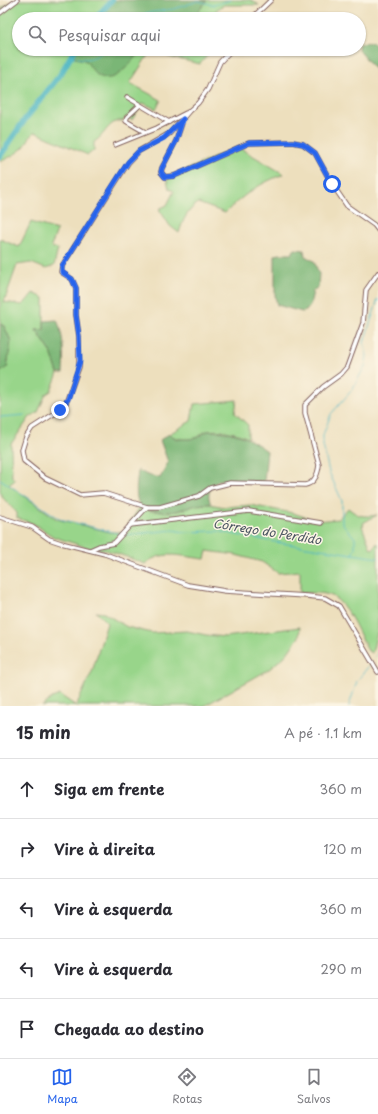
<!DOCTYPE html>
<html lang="pt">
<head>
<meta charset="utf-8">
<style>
	body { margin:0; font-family:"Playpen Sans",sans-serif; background:#f2f2f3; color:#2b2b33 }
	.stop { position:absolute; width:12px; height:12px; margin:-9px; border:3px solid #2563eb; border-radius:50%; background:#fff }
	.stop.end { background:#2563eb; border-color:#fff; box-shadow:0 1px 4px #0008 }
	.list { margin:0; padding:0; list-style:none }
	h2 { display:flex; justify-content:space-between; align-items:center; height:52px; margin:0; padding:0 16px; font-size:17px }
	h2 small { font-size:13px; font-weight:400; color:#7c7c81 }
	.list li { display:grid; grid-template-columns:26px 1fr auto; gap:12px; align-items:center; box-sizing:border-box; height:60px; padding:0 16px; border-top:1px solid #e1e1e2 }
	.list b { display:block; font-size:15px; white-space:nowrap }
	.list em { font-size:13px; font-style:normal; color:#7c7c81 }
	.icon { flex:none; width:22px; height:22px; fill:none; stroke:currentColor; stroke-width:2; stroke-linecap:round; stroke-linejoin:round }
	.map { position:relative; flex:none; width:378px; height:706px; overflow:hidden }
	.search { position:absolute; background:#fff; box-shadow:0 1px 3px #0004; left:12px; right:12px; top:12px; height:44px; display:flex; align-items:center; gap:10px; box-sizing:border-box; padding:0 14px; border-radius:22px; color:#7c7c81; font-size:15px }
	.sheet { height:352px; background:#fff }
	nav { display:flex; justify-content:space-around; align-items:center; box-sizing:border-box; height:56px; border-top:1px solid #e1e1e2; background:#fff; font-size:11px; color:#7c7c81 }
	nav a { display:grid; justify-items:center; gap:2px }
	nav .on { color:#2563eb }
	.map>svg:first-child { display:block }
	.green { fill:#98d58a; stroke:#717a5a }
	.forest { fill:#7ab676; stroke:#626a50 }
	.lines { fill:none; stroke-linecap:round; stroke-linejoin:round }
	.stream { stroke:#48b5c3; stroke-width:1 }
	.river { stroke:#48b5c3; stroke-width:6 }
	.minor-casing { stroke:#83625e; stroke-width:5.5 }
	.minor { stroke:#fff; stroke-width:3.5 }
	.route { stroke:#2563eb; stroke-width:5 }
	.labels { text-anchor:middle; stroke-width:3; stroke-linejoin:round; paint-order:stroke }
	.water-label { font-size:12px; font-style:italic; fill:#495460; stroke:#fcf5e5 }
</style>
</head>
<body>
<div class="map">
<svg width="378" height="706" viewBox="0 0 378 706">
	<rect width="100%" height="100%" fill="#fcf5e5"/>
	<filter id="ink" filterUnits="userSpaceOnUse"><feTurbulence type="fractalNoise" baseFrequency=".025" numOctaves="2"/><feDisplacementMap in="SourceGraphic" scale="8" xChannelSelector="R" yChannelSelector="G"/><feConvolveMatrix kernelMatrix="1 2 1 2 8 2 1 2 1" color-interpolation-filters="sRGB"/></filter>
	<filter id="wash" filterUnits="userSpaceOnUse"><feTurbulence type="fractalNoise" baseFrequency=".012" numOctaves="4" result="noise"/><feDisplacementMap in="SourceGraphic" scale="16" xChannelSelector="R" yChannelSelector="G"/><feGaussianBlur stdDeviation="0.9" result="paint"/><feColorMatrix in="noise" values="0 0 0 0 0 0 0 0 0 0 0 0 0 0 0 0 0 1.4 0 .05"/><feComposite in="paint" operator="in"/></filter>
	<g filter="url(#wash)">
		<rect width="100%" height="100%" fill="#eddfbd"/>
		<!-- green -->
		<g class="green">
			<path d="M15,0H111L103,13L97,19H19V49H77L74,52L87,61L98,76L122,71L141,49H213L200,64L169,57L157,49L150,52L130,83L161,100L156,109L143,103L132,120L126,117L123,121C109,119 105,136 94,142V150L88,155L35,132C29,135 28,143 23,148C16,154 8,158 0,162L2,151L0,149V9Z"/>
			<path d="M206,0H251L259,5H224L216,10L217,19H192Z"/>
			<path d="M238,147L284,174C260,183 243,195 225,213L198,203C187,211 183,220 179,233L170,226L159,209L167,205L174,191L169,189L166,175L176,174Z"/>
			<path d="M31,222L57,230L51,247L58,249L54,266L46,269L31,263L17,265L4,302L23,305L33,293L44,298V330H36L51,352L58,373L51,391L46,394L38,412L30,417L11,444L12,477L15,480L9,485L57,519L110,532H123L140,507L150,511H178L196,505L209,504L225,507L250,505L293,513L317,521L338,519L348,508C359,517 363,517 377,515L363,523L364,525L362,526L371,549L374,548L375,545L378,543V629L372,653L368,651C359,634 349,606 332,596C323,592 310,593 300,593V571L278,573L262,562L236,555L207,551L205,559C184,557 162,549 145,564C134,560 102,546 92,549L54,537L34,524L17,518V513L3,498L0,492V372L7,368L11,341L4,326L0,324V239L19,247Z"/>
			<path d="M237,400L235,413L248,425V438C236,432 220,429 207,431C203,432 200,436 196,438C187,440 176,440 169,434L191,421L194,404Z"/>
			<path d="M96,612L104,613L127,627L152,633L187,631L206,635L225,637L300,627L299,637L286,655L268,670L204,706H42L52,698L60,695L76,706L92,672L107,623Z"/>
		</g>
		<!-- forest -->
		<g class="forest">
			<path d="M111,0H206V2L192,19H97L104,13Z"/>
			<path d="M372,42L378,48V73L358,49L359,43Z"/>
			<path d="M77,49H141C133,60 116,86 99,76C92,72 90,64 84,60L75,58L74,52Z"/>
			<path d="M295,249L304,250L305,256L314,261L319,274L318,287L313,291L310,306L306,311L302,312L277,305L275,295V255L280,254H291Z"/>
			<path d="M57,320C64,336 64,355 63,373H58L51,352L36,330H44V321Z"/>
			<path d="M0,324L4,326L11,341L7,368L0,372Z"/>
			<path d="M207,431C234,431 245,435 267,451L264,482L219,480C210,487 206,494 211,504C199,503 191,507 180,510C168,514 152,511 140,507C134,495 137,484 138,470L147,475L160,478L168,462L160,440L169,434L177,439H190L198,437Z"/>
		</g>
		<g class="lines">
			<!-- stream -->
			<g class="stream">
				<path d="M131,19L146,13L174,9L198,1L214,5L231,0"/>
				<path d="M70,56C86,61 94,60 106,49"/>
				<path d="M0,417L26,415"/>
				<path d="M0,479L60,519L121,534"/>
				<path d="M124,535L173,530L184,532L217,531L275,542L378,558"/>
				<path d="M352,554L355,549V538L342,523V501L329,472L323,445V435L331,414L352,390L365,366L367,356L364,342L378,299"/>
				<path d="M376,656L378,651"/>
				<path d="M349,706L357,681L371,663"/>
			</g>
			<!-- river -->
			<g class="river">
				<path d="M95,19L112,0"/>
				<path d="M0,156L26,118L60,75L75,49"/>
			</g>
		</g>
	</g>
	<g filter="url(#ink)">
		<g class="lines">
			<!-- minor casing -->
			<g class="minor-casing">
				<g id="minor">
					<path d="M0,13L17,0"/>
					<path d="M251,19L271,0"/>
					<path d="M127,97L169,122"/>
					<path d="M140,105L127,117L126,121L145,132"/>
					<path d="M183,120L176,141L162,168L161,172L165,177L174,176L249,143L293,142L303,144L315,153L332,184L347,206L374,225L378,230"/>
					<path d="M115,145L157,128L186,113"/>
					<path d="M147,507H160L199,496L210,488L230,483L305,485C315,483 318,474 319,465L305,413V405L323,387L341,374L347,367L363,323L366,290L378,273"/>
					<path d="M0,517L32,527L49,539L61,543L105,554L188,585L225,591L307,596L325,598L339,606L378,672"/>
					<path d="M130,525L249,511L321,523"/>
					<path d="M90,550L99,546L114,543L147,507L103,493L80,495L45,478L24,461L22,450L26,437L32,428L60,410L66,403L79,367V336L76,315V288L72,279L61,272L62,266L128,163L139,151L170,133L189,111L198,103L208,89L220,62L232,49"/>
				</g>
			</g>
			<!-- minor -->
			<use href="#minor" class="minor"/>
		</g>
	</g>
	<g class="lines" filter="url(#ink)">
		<!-- route -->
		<path class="route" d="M60,410L68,399L80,361L79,336L76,315V288L72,279L62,272V266L128,162L139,151L164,138L183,119L176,141L162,168L161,172L165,177L174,176L249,143L293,142L303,144L315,153L332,184"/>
	</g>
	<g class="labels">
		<!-- water labels -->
		<g class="water-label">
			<text transform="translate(267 532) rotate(9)" y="4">Córrego do Perdido</text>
		</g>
	</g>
</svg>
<div class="stop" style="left:332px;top:184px"></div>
<div class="stop end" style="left:60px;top:410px"></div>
<div class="search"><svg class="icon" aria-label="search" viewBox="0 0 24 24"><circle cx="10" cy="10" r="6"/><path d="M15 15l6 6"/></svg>Pesquisar aqui</div>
</div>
<section class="sheet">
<h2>15 min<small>A pé · 1.1 km</small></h2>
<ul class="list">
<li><svg class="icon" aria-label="ahead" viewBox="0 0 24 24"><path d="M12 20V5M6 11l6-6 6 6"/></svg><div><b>Siga em frente</b></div><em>360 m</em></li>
<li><svg class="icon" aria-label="right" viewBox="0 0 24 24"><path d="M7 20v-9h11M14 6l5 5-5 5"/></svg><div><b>Vire à direita</b></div><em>120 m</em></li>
<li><svg class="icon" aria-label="left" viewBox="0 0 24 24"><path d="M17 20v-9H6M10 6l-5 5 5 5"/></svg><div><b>Vire à esquerda</b></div><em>360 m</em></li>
<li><svg class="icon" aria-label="left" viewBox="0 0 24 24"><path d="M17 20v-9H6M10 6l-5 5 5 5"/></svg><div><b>Vire à esquerda</b></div><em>290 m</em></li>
<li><svg class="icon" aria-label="arrive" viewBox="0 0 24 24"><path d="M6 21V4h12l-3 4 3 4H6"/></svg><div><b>Chegada ao destino</b></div></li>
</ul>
</section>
<nav>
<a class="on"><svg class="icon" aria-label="map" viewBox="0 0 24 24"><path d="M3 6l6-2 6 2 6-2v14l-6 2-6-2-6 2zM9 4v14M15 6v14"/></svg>Mapa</a>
<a><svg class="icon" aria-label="directions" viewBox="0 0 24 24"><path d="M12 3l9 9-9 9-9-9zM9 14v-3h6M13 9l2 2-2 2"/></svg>Rotas</a>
<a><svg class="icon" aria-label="saved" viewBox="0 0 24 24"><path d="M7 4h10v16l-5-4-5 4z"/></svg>Salvos</a>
</nav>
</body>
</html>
